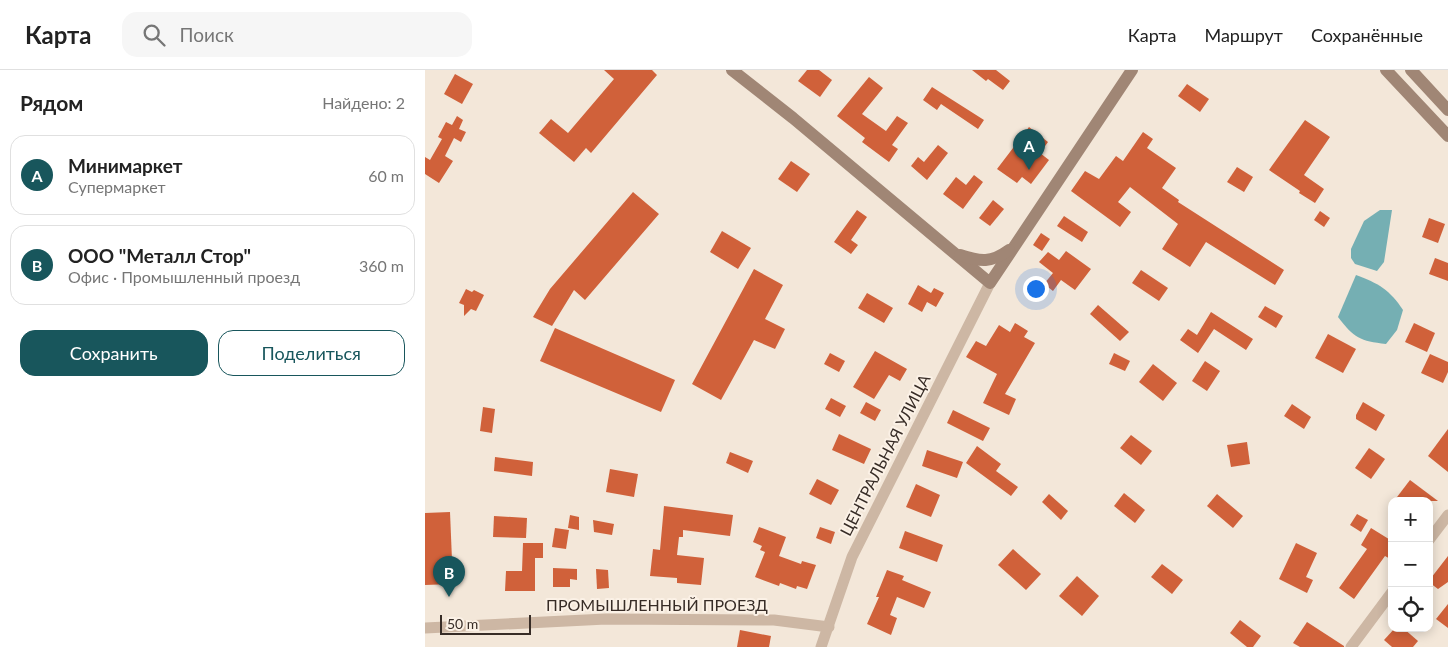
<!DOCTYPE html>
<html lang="ru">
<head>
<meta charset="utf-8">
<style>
	body { margin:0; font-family:Lato,sans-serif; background:#f6f6f6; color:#222 }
	.controls { position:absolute; right:15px; bottom:15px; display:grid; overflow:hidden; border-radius:10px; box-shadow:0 2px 12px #0003 }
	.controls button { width:45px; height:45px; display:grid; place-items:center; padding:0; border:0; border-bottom:1px solid #e0e0e0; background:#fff; color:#222; font:25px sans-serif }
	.scale { position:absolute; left:15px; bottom:12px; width:91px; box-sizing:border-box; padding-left:5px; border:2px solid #372c26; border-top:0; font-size:14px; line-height:18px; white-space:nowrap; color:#372c26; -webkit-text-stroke:4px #fbf1e6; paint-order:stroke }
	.you { position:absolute; left:610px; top:218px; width:18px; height:18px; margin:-12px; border:4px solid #fff; border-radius:50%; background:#1a73e8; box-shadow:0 0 0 8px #1a73e833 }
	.badge { display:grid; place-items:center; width:32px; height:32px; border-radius:50%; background:#18565c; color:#fff; font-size:16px; font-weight:700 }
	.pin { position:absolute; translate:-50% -41px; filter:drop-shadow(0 1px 2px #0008) }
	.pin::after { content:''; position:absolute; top:26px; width:18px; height:15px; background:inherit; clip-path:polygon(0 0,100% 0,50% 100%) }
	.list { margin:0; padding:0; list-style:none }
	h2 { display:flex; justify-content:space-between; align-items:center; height:65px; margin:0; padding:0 20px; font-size:21px }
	h2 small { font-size:16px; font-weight:400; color:#767676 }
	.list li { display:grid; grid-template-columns:32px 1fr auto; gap:15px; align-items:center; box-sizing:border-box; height:80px; margin:0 10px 10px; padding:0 10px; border:1px solid #e0e0e0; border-radius:15px }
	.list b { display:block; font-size:19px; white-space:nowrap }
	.list p { margin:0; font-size:16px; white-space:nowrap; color:#767676 }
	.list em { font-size:16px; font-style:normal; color:#767676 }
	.actions { display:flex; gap:10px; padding:15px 20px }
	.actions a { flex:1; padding:11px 0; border:1px solid #18565c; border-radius:15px; text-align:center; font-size:18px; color:#18565c }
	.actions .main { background:#18565c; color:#fff }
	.icon { flex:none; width:28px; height:28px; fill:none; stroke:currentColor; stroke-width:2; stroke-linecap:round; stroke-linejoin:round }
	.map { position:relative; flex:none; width:1023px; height:577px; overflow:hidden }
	header { display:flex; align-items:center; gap:30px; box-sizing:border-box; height:70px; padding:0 25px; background:#fff; border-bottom:1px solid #e0e0e0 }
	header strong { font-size:24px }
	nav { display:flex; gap:28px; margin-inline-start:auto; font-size:18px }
	.search { width:350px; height:45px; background:#f6f6f6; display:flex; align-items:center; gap:12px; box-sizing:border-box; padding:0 18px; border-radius:15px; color:#767676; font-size:19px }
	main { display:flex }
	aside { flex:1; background:#fff }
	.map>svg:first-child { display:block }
	.water { fill:#75afb3 }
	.building { fill:#d0613a }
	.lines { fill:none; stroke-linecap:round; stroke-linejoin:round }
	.street { stroke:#cdb7a4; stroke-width:11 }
	.secondary { stroke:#a08675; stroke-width:12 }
	.labels { text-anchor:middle; stroke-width:4; stroke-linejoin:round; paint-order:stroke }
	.street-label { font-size:16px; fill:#372c26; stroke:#fbf1e6 }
</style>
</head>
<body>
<header>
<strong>Карта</strong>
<div class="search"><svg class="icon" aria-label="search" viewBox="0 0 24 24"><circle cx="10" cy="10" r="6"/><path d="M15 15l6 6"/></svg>Поиск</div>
<nav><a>Карта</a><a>Маршрут</a><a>Сохранённые</a></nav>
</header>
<main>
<aside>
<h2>Рядом<small>Найдено: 2</small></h2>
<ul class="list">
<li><span class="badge">A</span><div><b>Минимаркет</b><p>Супермаркет</p></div><em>60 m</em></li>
<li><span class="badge">B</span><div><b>ООО &quot;Металл Стор&quot;</b><p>Офис · Промышленный проезд</p></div><em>360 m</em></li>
</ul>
<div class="actions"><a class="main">Сохранить</a><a>Поделиться</a></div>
</aside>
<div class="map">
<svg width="1023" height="577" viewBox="0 0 1023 577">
	<rect width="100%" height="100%" fill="#f3e7d9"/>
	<!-- water -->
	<g class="water">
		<path d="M955,140H967L959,192L952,201L930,194L926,188V179L939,151Z"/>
		<path d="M931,205C953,213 965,220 978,240L972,260L961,274C935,271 929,268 913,247Z"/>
	</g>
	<!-- building -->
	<g class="building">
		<path d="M179,0H227L232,5L166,83L161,78L149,92L114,63L126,49L143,63L189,9Z"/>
		<path d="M382,0H394L407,10L395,27L373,11Z"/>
		<path d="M547,0H571L585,11L578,20L563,9L561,11Z"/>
		<path d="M30,4L48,14L37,34L19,24Z"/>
		<path d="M444,7L458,18L437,44L461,61L472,46L483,53L467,75L473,79L464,92L437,72L440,68L412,46Z"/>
		<path d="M762,14L784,29L775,42L753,26Z"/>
		<path d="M507,17L559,50L553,59L516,34L512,40L498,30Z"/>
		<path d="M32,46L38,50L34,59L41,62L36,72L29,68L20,86L28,91L14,113L0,104V87L5,90L17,69L13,67L21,52L27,55Z"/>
		<path d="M880,50L905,67L879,105L899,119L890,133L874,123L875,121L844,100Z"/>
		<path d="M604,57L623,72L615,83L624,90L606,114L597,107L592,113L572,99Z"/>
		<path d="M718,62L728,69L722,78L751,98L737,118L754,130L753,132L859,200L850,215L781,172L765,197L737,179L753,154L705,117L693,132L706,142L695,157L646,121L660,101L674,109L691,86L698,91Z"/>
		<path d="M513,75L523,83L502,110L486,96L493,87L499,92Z"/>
		<path d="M366,91L385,104L372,122L353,109Z"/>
		<path d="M812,97L828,107L819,122L802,112Z"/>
		<path d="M549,105L558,112L538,139L518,124L531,107L541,115Z"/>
		<path d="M208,122L234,144L160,230L149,220L127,256L108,247L125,219Z"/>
		<path d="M568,130L579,139L565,156L554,148Z"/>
		<path d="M432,140L442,147L426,170L433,175L426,184L409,172Z"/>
		<path d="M895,141L905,148L899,157L889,150Z"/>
		<path d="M639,146L663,162L657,172L632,156Z"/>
		<path d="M1004,148L1020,154L1013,173L997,167Z"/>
		<path d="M297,161L326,178L313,199L285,182Z"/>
		<path d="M616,163L625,169L617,181L608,175Z"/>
		<path d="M641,181L666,199L650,220L636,210L628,221L619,214L628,203L614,192L623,182L634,190Z"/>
		<path d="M1010,188L1023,193V211L1004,204Z"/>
		<path d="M329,199L358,215L340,249L360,259L350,279L329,270L296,330L267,314Z"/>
		<path d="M716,200L743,218L734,231L707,213Z"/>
		<path d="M493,215L506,223L509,218L519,223L511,237L502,232L497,242L483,234Z"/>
		<path d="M41,219L47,222L49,220L59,225L51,241L46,239L39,246V235L34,233Z"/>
		<path d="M442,223L468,238L459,253L433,238Z"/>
		<path d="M673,235L704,262L695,271L665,244Z"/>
		<path d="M840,236L858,246L851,258L833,247Z"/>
		<path d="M786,242L828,269L821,280L789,259L773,283L755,270L763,259L772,265Z"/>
		<path d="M590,253L603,261L599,267L610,273L580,324L591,329L584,345L558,333L572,304L541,287L551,271L561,276L574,255L585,262Z"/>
		<path d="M989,253L1010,263L1002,282L980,272Z"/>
		<path d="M130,258L250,310L236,342L115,291Z"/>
		<path d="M903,264L931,279L918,303L890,288Z"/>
		<path d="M450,281L482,299L475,311L464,305L449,329L428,317Z"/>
		<path d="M405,283L420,291L414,302L399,294Z"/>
		<path d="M689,283L705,291L700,301L684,294Z"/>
		<path d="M1005,284L1023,292V302L1018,313L996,303Z"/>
		<path d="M780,291L795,301L782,321L767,311Z"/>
		<path d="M728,294L752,313L738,331L714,312Z"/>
		<path d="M406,328L421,336L415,347L400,339Z"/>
		<path d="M441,332L456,340L450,351L435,343Z"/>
		<path d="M938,332L960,345L951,361L931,349V345Z"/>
		<path d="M867,334L886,347L879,359L859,346Z"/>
		<path d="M58,337L70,339L67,363L55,361Z"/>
		<path d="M528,340L565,358L558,371L522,353Z"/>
		<path d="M1023,359V402L1003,386Z"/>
		<path d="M414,364L446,379L439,394L407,380Z"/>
		<path d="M706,365L727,381L716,395L695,378Z"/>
		<path d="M822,372L825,394L806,397L802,375Z"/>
		<path d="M552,376L576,394L571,401L593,417L586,426L541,393Z"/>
		<path d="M944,378L960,389L946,409L930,398Z"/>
		<path d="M502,380L538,392L532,408L497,396Z"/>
		<path d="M305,382L328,391L323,403L301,393Z"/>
		<path d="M70,387L108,392L107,406L69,401Z"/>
		<path d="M185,399L213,404L209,427L181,422Z"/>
		<path d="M392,409L414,420L406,435L384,424Z"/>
		<path d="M985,410L1013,431H969Z"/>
		<path d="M491,414L515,425L506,447L481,437Z"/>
		<path d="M699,423L720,440L710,453L689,436Z"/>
		<path d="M624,424L643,441L636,450L617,432Z"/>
		<path d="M792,424L818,446L808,458L782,436Z"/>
		<path d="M239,436L308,445L305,466L258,460V467H254L252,485L279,488L276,515L252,513V508L225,506L228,479L235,480Z"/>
		<path d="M25,442L28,514L0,515V443Z"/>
		<path d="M932,444L943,450L936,462L925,455Z"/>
		<path d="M145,445L154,447V460L143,458Z"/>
		<path d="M69,446L102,448L101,468L68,467Z"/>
		<path d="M168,450L189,454L187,465L169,462Z"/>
		<path d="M334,457L361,467L354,486L376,494L377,491L391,495L382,519L372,516L371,519L355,513L354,516L330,507L340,482L335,480L337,476L328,472Z"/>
		<path d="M395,457L410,462L406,474L391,468Z"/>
		<path d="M130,458L144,460L141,479L127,477Z"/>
		<path d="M946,458L967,471V490L960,486L929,529L914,518L942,479L936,475Z"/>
		<path d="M480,461L518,475L512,492L474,478Z"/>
		<path d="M98,473H118V488H110V521H80L81,501H97Z"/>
		<path d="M871,473L892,483L881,507L888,510L882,523L854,509Z"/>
		<path d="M588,479L616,504L601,520L573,495Z"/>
		<path d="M1023,486V512L1013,519L1005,513L1008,510L1006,508Z"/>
		<path d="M737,494L758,510L747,524L726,507Z"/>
		<path d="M128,498L152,499V510L145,509V517H128Z"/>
		<path d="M171,499L183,500L184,518L172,519Z"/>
		<path d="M462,500L479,506L477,510L506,522L499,538L472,527L465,545L472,548L466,565L442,554L454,527H451Z"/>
		<path d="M652,506L674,526L657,546L634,526Z"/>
		<path d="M1023,534V558L1011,549Z"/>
		<path d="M815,550L836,566L828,577H822L805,563Z"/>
		<path d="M882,552L919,576V577H875L868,573Z"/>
		<path d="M970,558H978L993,571L988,577H967L959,570Z"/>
		<path d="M315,560L346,566L344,577H312Z"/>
	</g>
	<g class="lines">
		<!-- street -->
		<g class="street">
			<path d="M1004,470L1023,445"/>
			<path d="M0,558L181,549L349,550L404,557"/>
			<path d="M396,577L427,487L565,213"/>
			<path d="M926,577L967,522"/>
		</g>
		<!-- secondary -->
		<g class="secondary">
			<path d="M307,0L368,48L565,213L707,0"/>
			<path d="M961,0L1023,66"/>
			<path d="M986,0L1023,40"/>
			<path d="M535,185C556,192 566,193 584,180"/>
		</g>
	</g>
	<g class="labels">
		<!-- street labels -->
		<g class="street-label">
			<text transform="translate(460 385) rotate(-63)" y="6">ЦЕНТРАЛЬНАЯ УЛИЦА</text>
			<text x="232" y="541">ПРОМЫШЛЕННЫЙ ПРОЕЗД</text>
		</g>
	</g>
</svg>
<div class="controls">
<button>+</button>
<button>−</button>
<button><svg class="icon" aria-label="locate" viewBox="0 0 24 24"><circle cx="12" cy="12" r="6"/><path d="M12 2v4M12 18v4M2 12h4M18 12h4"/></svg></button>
</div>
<div class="scale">50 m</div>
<div class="you"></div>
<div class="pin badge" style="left:604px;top:100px">A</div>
<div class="pin badge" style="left:24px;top:527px">B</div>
</div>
</main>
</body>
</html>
